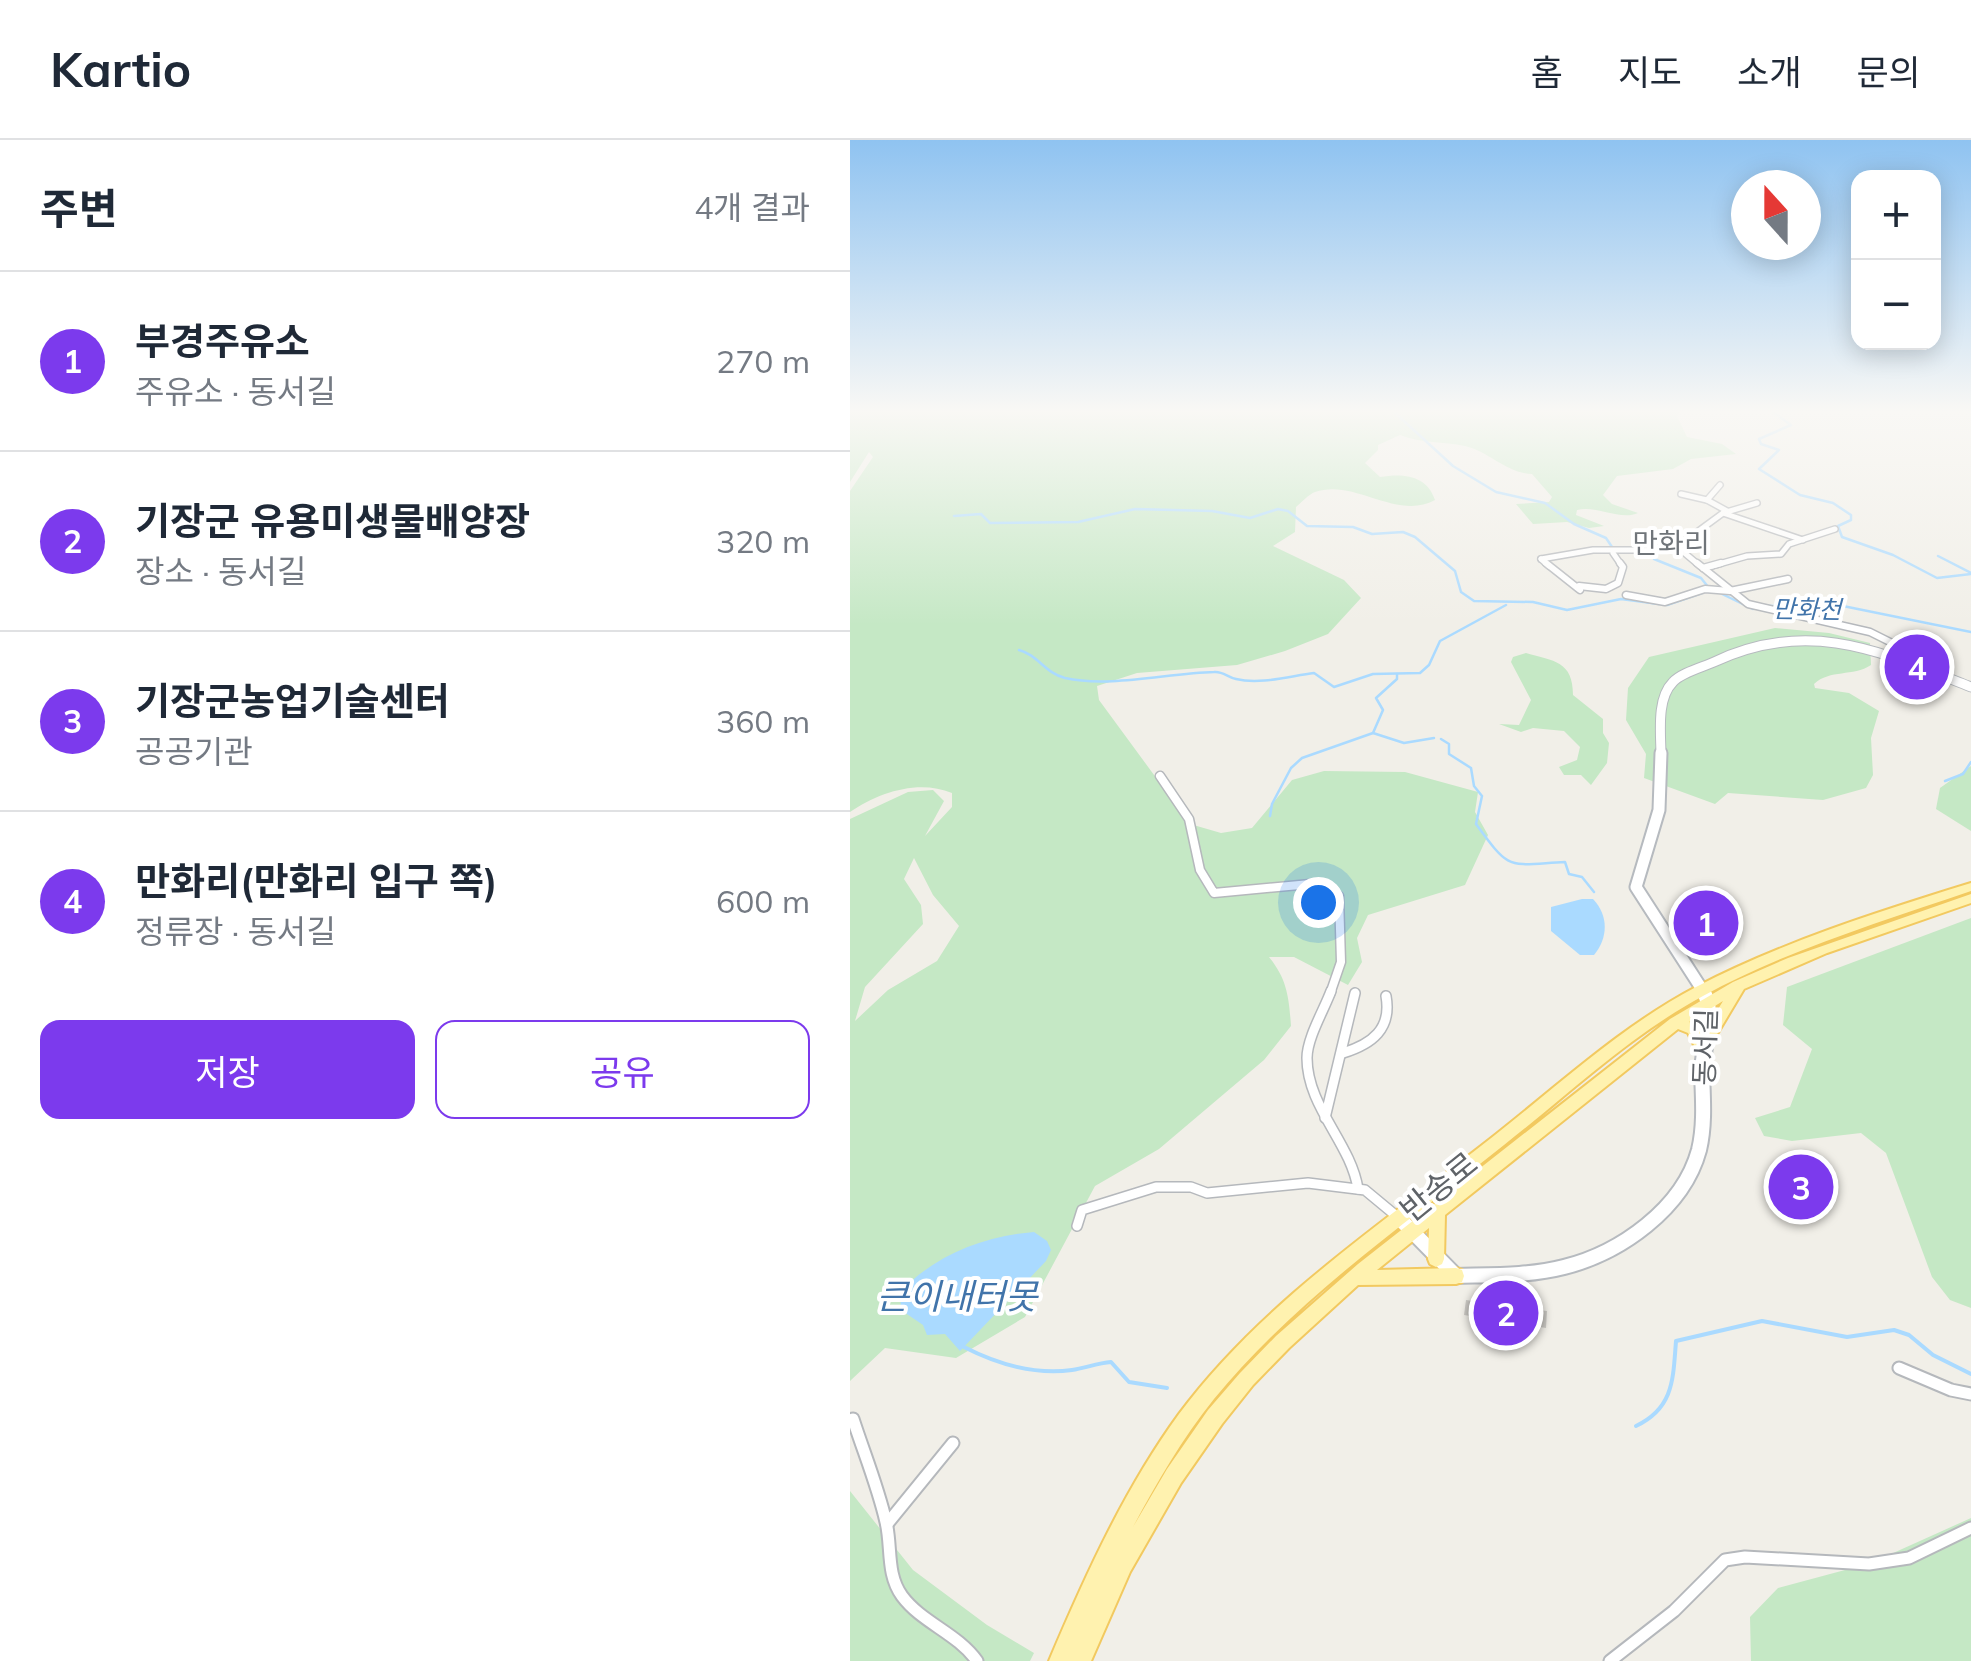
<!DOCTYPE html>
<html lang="ko">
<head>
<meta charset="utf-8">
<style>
	body { margin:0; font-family:Mulish,"Noto Sans KR",sans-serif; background:#f6f6f7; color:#1f2937 }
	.controls { position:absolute; right:30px; top:30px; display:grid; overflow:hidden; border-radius:20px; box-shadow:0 5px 25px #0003 }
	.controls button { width:90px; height:90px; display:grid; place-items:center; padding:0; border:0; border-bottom:2px solid #e0e1e3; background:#fff; color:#1f2937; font:50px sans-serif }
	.compass { position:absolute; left:881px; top:30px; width:90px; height:90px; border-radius:50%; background:#fff; box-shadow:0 5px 25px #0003; rotate:339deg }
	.you { position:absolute; left:468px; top:762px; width:35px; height:35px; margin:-25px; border:8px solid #fff; border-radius:50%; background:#1a73e8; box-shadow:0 0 0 15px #1a73e833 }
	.badge { display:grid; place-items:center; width:65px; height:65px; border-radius:50%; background:#7c3aed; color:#fff; font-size:32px; font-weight:700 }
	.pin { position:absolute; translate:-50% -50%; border:5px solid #fff; box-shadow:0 2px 10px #0006 }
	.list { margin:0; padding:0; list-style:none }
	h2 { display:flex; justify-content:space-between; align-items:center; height:130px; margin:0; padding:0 40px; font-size:42px }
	h2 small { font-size:32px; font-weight:400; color:#747a83 }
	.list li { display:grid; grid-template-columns:65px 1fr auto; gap:30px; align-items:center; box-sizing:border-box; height:180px; padding:0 40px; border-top:2px solid #e0e1e3 }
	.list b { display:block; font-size:38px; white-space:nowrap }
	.list p { margin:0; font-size:32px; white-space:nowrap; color:#747a83 }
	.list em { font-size:32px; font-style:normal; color:#747a83 }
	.actions { display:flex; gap:20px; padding:30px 40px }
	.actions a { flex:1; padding:22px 0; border:2px solid #7c3aed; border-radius:20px; text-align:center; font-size:35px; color:#7c3aed }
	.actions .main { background:#7c3aed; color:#fff }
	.map { position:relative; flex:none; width:1121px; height:1521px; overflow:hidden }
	header { display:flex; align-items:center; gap:60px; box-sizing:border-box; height:140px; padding:0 50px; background:#fff; border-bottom:2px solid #e0e1e3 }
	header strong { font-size:48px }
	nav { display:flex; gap:55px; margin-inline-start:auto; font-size:35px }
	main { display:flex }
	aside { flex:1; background:#fff }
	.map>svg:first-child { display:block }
	.green { fill:#c5e8c5; fill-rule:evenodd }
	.water { fill:#aadaff }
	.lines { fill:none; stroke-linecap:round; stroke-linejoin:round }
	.stream-far1 { stroke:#aadaff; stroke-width:2.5 }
	.stream { stroke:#aadaff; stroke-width:4 }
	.building { fill:#cccac5 }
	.street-far4-casing { stroke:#b5b8bc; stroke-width:8 }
	.street-far3-casing { stroke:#b5b8bc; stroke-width:9 }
	.street-far2-casing { stroke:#b5b8bc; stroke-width:11 }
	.street-far1-casing { stroke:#b5b8bc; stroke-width:12 }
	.street-casing { stroke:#b5b8bc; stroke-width:15 }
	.secondary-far2-casing { stroke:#b6babf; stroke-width:11 }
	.secondary-far1-casing { stroke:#b6babf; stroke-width:15 }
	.secondary-casing { stroke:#b6babf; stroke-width:18 }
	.primary-casing { stroke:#f2c960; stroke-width:4 }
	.street-far4 { stroke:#fff; stroke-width:5 }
	.street-far3 { stroke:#fff; stroke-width:6 }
	.street-far2 { stroke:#fff; stroke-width:8 }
	.street-far1 { stroke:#fff; stroke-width:9 }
	.street { stroke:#fff; stroke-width:11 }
	.secondary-far2 { stroke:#fff; stroke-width:9 }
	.secondary-far1 { stroke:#fff; stroke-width:11 }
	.secondary { stroke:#fff; stroke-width:14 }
	.primary { fill:#fff2af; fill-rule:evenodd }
	.labels { text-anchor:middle; stroke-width:8; stroke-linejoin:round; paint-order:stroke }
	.far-water-label { font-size:25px; font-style:italic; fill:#4174aa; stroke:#fff }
	.far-quarter-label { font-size:28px; fill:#70757a; stroke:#fff }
	.street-label { font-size:28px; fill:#5f6368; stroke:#fff }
	.near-street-label { font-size:32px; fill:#5f6368; stroke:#fff }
	.near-water-label { font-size:35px; font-style:italic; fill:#4174aa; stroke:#fff }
</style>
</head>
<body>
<header>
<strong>Kartio</strong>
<nav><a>홈</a><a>지도</a><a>소개</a><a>문의</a></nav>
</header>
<main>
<aside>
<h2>주변<small>4개 결과</small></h2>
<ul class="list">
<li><span class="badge">1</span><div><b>부경주유소</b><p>주유소 · 동서길</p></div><em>270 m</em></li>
<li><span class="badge">2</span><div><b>기장군 유용미생물배양장</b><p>장소 · 동서길</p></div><em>320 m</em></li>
<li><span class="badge">3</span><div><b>기장군농업기술센터</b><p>공공기관</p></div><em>360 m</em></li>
<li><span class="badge">4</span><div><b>만화리(만화리 입구 쪽)</b><p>정류장 · 동서길</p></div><em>600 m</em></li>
</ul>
<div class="actions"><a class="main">저장</a><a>공유</a></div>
</aside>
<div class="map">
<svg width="1121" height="1521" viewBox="0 0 1121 1521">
	<rect width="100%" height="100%" fill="#f1efe8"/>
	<!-- green -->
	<g class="green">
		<path d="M0,272H830L827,276L837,297L872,304L886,314L841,319L823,329L767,336L753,355L762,364L788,373C770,381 747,365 727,370L726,375L754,386L739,388L717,382L683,384L666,364L699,362L702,357L682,334C656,333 640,312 615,306C593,301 572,304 550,295L528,305V310L515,323L530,337C553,333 577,335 585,360C547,381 504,338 465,352C459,354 451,363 446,367L445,392L423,406L494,440L511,458L478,494L435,511L387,525L287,533L247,546L249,560L340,684L371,693L402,688L442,640L474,631L555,632L628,652L625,672L638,695L615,745L518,775L507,798L512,822L498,845L444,817H419C437,839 439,857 441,886L414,920L309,1009L245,1046L175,1177L106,1218L35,1208L0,1241V679L58,652L83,650L94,661L75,696L102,667V653C69,639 29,652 0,672V351L23,317L19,312L0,342ZM64,718L83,755L109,786L87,821L38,850L5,881L15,847L73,784L71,765L54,739Z"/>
		<path d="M925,488L979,493L1020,503L1021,525C1003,537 980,529 964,544L965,548L999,553L1029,571L1021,598L1023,635L1016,648L973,660L878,653L865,664L794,638L796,614L776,580L778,548L799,517Z"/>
		<path d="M676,513C704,521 723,521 723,555L753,579V593L759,603L757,623L741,645L731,635H714L709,627L727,620L730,607L714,591L683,588L671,592L649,584L669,585L681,560L661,522L663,517Z"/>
		<path d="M1121,626V691L1086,669L1090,648Z"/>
		<path d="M1121,778V1168L1100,1160L1082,1137L1036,1013L1011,993L942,1001L914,996L905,978L940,967L962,909L933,885L937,847Z"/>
		<path d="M0,1351L63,1430L137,1485L184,1513L180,1521H0Z"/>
		<path d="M1121,1378V1521H901L900,1477L928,1448L1021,1423Z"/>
	</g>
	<!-- water -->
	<g class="water">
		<path d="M732,759H743C759,776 758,798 744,815H730L701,791V767Z"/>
		<path d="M184,1092L197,1101L201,1110L196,1121L110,1211L95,1194L77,1195L73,1185L51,1170L50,1152C84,1116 133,1096 184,1092Z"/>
	</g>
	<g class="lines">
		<!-- stream-far1 -->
		<g class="stream-far1">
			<path d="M544,272L603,326L646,352L695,363L724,384L756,398L764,410"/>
			<path d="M923,272L941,285L909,299L911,304L929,310L909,329L950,355L983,363L1001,375V380L988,386L992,397L1043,415L1087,438L1121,434"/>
			<path d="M104,376L131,374L140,383L228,382L285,369L362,371L400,378L428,369L438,371L457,386L503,387L522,394L553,392L565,397L605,431L611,452L624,461L683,462L717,470L771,459L809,464"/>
			<path d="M1088,416L1121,433"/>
			<path d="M804,419L851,438L859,448"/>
			<path d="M870,453L903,469"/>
			<path d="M817,465L852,453"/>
			<path d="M915,466H993L1121,492"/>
			<path d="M169,510C188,515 195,533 215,538C260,548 318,533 364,532C373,531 377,537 386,539C410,545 440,536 464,533L484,547L523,534L570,533L579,525L590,501L656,465"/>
			<path d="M547,534V539L526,558L533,570L523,593L554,603L584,598"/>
			<path d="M591,599L599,604V614L621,628L624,646L632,656L626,684C661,732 657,725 715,722L719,734L732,737L744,752"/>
			<path d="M1095,641L1113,634L1121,622"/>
			<path d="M420,676L422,664L441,628L452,618L523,593"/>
		</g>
		<!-- stream -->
		<g class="stream">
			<path d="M114,1207C147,1224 184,1235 222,1230C235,1228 248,1223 261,1222L279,1242L317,1248"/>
			<path d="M786,1286C824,1268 823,1239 826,1201L912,1181L997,1197L1044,1190L1059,1195L1083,1215L1121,1234"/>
		</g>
	</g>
	<!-- building -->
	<path class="building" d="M616,1160L697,1171L696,1188L614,1175Z"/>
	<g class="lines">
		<!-- street-far4 casing -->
		<g class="street-far4-casing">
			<g id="street-far4">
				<path d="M870,345L857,360L877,371"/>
				<path d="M831,354L857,360"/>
				<path d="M873,373L953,400"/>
				<path d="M831,410L828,406L873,373L907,363"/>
				<path d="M763,413L772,426"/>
				<path d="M691,419L743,410H831L850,426"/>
				<path d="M691,419L699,426"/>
				<path d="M862,426L897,416L931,414L939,404L985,389"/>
			</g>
		</g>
		<!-- street-far3 casing -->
		<g class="street-far3-casing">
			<g id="street-far3">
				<path d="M696,423L730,450"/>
				<path d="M847,423L898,464L1020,492L1048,506L1077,528"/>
				<path d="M853,428L871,423"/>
				<path d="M729,446L756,449L768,443L773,427L770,423"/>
				<path d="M776,455L815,462L855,449L880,451L938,439"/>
			</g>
		</g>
		<!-- street-far2 casing -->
		<g class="street-far2-casing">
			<path id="street-far2" d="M310,636L339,679L350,730L364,753L460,744L489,756L491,822L480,854"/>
		</g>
		<!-- street-far1 casing -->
		<g class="street-far1-casing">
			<g id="street-far1">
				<path d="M481,851C474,870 457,898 457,918C457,967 501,1003 508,1049"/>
				<path d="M493,913C522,904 542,889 536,856"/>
				<path d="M475,978L505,853"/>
				<path d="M227,1086L232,1070L306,1047H341L357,1053L458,1043L515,1050L550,1079"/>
			</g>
		</g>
		<!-- street casing -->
		<g class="street-casing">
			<g id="street">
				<path d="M1049,1228L1101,1250L1121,1254"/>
				<path d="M3,1279C14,1313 28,1347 36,1382C42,1407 36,1434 52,1456C72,1483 107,1493 127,1521"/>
				<path d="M37,1384L103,1303"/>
				<path d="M760,1521L824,1471L875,1420L895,1417L1019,1424L1059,1418L1121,1388"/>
			</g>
		</g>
		<!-- secondary-far2 casing -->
		<g class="secondary-far2-casing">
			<path id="secondary-far2" d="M811,616C811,594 806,559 823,542C831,533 853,527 864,522C959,477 1032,512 1121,547"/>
		</g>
		<!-- secondary-far1 casing -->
		<g class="secondary-far1-casing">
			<path id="secondary-far1" d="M811,613L809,670L786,747L855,854"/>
		</g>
		<!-- secondary casing -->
		<g class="secondary-casing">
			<path id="secondary" d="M550,1079L606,1136C642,1135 679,1136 714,1127C770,1113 833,1069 849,1010C855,985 853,959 852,933C852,907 867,873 853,851"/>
		</g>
		<!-- primary casing -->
		<g class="primary-casing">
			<path id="primary" d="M1121,743V751C1031,782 937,810 853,856C779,896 719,954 654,1005C554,1085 445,1160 364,1259C332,1299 307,1342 283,1387L317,1329L358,1270L390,1233L426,1196L508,1124L820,879L883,842L938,818L1121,754V763L977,813L894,849L857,911L852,913L847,911L838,893L828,889L595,1075L594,1119L592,1124L586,1127L580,1124L578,1119L579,1088L527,1130L606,1128L612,1130L614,1136L612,1142L606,1144L508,1145L439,1208L403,1245L372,1284L331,1343L280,1432L241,1521H199C235,1436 275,1348 329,1274C413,1161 536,1081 645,995C711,943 772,886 846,847C930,803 1030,771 1121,743ZM873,861L853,894L848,885L839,882Z"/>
		</g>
		<!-- street-far4 -->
		<use href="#street-far4" class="street-far4"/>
		<!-- street-far3 -->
		<use href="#street-far3" class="street-far3"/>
		<!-- street-far2 -->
		<use href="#street-far2" class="street-far2"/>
		<!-- street-far1 -->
		<use href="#street-far1" class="street-far1"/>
		<!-- street -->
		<use href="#street" class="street"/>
		<!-- secondary-far2 -->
		<use href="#secondary-far2" class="secondary-far2"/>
		<!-- secondary-far1 -->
		<use href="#secondary-far1" class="secondary-far1"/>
		<!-- secondary -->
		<use href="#secondary" class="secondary"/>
		<!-- primary -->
		<use href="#primary" class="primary"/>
	</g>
	<!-- sky -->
	<linearGradient id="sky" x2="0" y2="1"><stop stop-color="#8fc3f1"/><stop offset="0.56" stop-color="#f9f8f5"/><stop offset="1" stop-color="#f9f8f5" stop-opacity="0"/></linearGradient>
	<rect width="1121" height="485" fill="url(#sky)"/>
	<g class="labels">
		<!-- far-water labels -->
		<g class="far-water-label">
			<text transform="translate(957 469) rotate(1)" y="9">만화천</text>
		</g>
		<!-- far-quarter labels -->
		<g class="far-quarter-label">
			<text x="821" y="413">만화리</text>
		</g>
		<!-- street labels -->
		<g class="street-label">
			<text transform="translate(855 907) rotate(-88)" y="10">동서길</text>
		</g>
		<!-- near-street labels -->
		<g class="near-street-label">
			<text transform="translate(589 1047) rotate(-39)" y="11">반송로</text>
		</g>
		<!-- near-water labels -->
		<g class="near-water-label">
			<text x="107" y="1169">큰이내터못</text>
		</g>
	</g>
</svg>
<div class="controls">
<button>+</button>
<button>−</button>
</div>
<svg class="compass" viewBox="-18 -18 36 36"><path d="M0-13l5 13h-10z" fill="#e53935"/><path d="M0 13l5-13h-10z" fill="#747a83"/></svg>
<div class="you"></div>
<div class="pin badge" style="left:856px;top:783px">1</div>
<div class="pin badge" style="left:656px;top:1173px">2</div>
<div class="pin badge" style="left:951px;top:1047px">3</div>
<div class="pin badge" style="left:1067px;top:527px">4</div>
</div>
</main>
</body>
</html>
